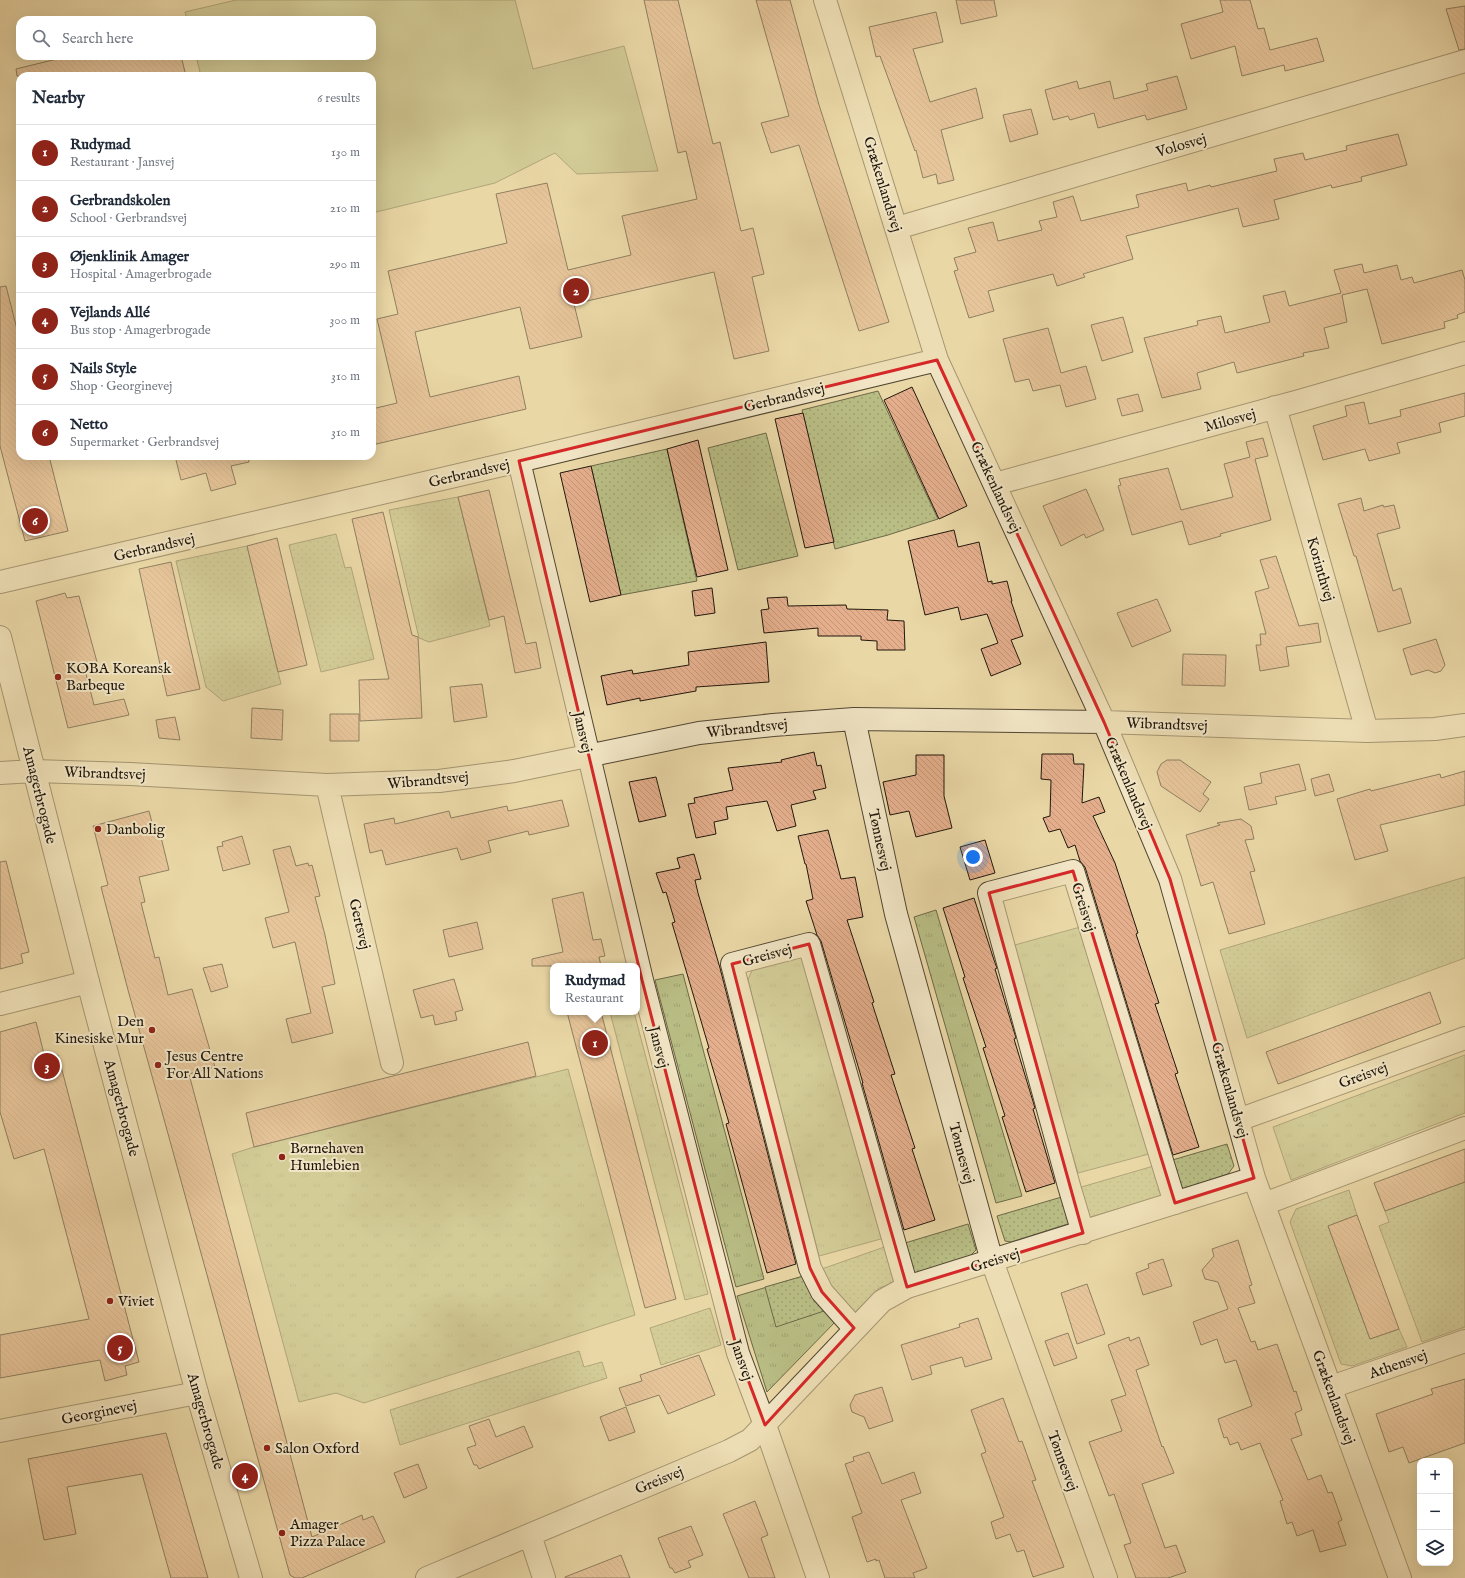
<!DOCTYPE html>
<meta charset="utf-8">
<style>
:root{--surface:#fff;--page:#f2f2f3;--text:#1f2937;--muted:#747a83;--line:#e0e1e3;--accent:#8f2418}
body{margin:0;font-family:"IM FELL English",serif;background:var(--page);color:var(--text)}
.controls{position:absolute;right:12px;bottom:12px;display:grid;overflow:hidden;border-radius:8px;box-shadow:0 4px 16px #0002}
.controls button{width:36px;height:36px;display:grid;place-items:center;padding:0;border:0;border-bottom:1px solid var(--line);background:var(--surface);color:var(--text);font:20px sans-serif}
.you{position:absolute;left:973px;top:857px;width:14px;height:14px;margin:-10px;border:3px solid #fff;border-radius:50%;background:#1a73e8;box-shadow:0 0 0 6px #1a73e833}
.badge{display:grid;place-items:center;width:26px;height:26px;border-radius:50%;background:var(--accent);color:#fff;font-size:13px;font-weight:700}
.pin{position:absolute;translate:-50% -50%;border:2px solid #fff;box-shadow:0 1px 4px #0006}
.popup{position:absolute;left:550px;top:963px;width:90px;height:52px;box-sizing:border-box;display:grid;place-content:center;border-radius:8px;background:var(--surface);filter:drop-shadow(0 1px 3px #0005);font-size:13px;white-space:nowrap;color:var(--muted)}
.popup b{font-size:15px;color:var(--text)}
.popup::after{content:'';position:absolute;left:50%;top:100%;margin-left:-8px;border:8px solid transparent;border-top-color:var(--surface)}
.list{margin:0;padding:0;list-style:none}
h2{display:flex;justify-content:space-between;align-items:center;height:52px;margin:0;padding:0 16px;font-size:17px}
h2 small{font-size:13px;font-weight:400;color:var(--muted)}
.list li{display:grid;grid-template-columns:26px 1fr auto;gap:12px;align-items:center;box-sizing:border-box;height:56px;padding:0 16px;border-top:1px solid var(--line)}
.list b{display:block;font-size:15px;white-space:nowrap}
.list p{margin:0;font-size:13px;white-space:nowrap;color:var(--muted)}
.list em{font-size:13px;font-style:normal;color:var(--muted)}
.icon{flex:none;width:22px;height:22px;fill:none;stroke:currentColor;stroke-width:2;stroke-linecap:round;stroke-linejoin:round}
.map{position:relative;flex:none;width:1465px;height:1578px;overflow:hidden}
.search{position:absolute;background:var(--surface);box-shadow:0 4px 16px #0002;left:16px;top:16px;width:360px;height:44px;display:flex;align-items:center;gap:10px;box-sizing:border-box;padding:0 14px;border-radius:12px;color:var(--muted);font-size:15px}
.panel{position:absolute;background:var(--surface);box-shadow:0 4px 16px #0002;left:16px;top:72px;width:360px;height:388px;border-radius:12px}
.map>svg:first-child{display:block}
</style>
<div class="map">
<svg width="1465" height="1578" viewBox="0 0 1465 1578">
<defs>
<pattern id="grass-tufts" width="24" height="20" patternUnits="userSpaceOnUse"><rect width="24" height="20" fill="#b9be85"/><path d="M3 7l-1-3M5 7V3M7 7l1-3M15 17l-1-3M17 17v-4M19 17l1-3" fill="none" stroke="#9fa372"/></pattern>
<pattern id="garden-dots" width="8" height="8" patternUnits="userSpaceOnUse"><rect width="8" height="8" fill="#b9be85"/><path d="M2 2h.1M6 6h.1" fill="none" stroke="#9fa372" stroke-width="1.8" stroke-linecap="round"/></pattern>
<pattern id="building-back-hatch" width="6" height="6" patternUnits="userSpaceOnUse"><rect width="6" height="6" fill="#e5af8d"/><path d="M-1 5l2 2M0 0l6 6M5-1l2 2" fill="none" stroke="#c49678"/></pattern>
</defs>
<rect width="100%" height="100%" fill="#ead7a6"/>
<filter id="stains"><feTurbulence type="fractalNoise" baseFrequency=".005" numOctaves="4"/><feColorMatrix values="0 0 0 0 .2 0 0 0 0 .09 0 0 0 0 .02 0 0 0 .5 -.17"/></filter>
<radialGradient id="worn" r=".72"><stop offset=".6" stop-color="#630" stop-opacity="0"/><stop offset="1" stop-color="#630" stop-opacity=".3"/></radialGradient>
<path fill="url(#grass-tufts)" stroke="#6c6a48" d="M936,910l86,286 -26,7 -82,-286z
M1084,926l65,228 -71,19 -67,-227z
M795,954l9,4 84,279 -69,19 -71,-276 4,-10z
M683,974l81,305 -28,8 -81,-307z
M610,1012h24l74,282 -23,6z
M1465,1055v58l-174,67 -18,-53z
M568,1069l67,246 -271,88 -28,-10 -37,9 -67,-248 22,-7z
M807,1275l31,44 -71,73 -30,-96z"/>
<path fill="url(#garden-dots)" stroke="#6c6a48" d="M878,391l60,128 -50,16 -53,14 -33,-139z
M766,433l32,123 -60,14 -30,-122z
M667,449l30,132 -76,14 -30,-129z
M458,497l32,129 -61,16 -10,-4 -30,-128z
M336,534l9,34 6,-1 23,92 -53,13 -32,-127z
M247,546l34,138 -58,17 -17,-14 -30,-126z
M1465,877v81l-218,80 -27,-88z
M1227,1144l7,22 -6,8 -49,16 -10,-29z
M1157,1165l9,30 -79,23 -9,-30z
M1465,1182v145l-43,15 -43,-116 10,-4 -4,-11z
M1349,1190l8,25 -29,11 42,113 29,-10 8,18 -55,19 -11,-2 -51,-142 6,-13z
M1065,1196l9,26 -63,20 -6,-1 -8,-25z
M968,1224l8,26 -6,6 -57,18 -8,-31z
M890,1245l6,37 -17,6 -26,26 -34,-44z
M807,1275l23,34 -54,18 -11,-40z
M710,1308l11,37 -60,20 -11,-37z
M579,1351l5,16 18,-5 5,16 -207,67 -10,-35z"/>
<path fill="#b9be85" stroke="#6c6a48" d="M236,0h279l18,69 91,-23 34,125 -81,3 -22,-21 -60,30 -123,30v-137h-171l-5,-20h176v-36h-185l-2,-8z"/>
<path fill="url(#building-back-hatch)" stroke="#20170b" d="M644,0h34l35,144 7,-2 21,89 12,-3 11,46 -12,3 17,74 -35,8 -20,-87 -140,32 8,33 -52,12 -10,-42 -105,25 15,65 89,-21 7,33 -154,36v-36l25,-6 -20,-84 21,-5 -10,-43 119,-28 -11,-49 51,-11 21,87 63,-15 -9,-39 75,-17 -11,-48 -8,2z
M756,0h34l29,105 70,217 -30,9 -60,-186 -28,8 -10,-30 28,-7z
M956,0h38l3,16 -36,8z
M1220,0h30l8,29 6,-1 6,22 47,-12 7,23 -39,10 -1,-6 -42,11 -7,-30 -44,13 -10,-35 42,-12z
M1465,6v43l-6,1 -13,-41z
M936,12l7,30 -30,7 17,53 46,-14 7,30 -42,12 13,50 -16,4 -2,-10 -13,4 -7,-28 -1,1 -35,-95 -4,1 -7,-30z
M69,56h112l5,20h-169l-1,-7z
M1177,76l10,33 -40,11 -2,-5 -47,13 -4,-15 -24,7 -2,-4 -15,4 -8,-30 32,-9 2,8 31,-8 4,18 34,-9 -2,-6z
M1031,109l7,25 -28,8 -7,-27z
M1398,134l9,31 -46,12 1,4 -30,7 -1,-3 -57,15 5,19 -36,8 -5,-19 -112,28 7,23 -50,15 2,3 -28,9 -4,-12 -65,17 6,20 -25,7 -15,-47 4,-1 -4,-12 22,-6 -8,-24 25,-6 5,19 44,-11 -3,-9 18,-4 -4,-15 20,-6 8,25 58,-14 -3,-12 50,-12 2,8 22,-6 1,2 66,-16 -3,-12 29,-6 2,7 42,-10 -1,-4z
M1362,264l2,9 33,-8 4,15 11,-3 2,6 48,-13 3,10v32l-8,3 1,3 -14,4 1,6 -63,16 -15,-55 -25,6 5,27 -23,6 5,20 -26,5 1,3 -67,17 -3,-11 -37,11 4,16 -39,9 -18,-60 54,-13 -1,-4 24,-5 4,17 45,-11 -7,-26 22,-5 4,15 52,-13 -7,-23z
M6,286l14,55v115h29l19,75 -43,10 -25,-95v-159z
M1123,317l10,35 -31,9 -11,-36z
M1048,328l13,45 25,-7 10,33 -30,8 -6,-22 -27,6 -4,-12 -14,3 -12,-43z
M912,387l55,119 -28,13 -55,-119z
M1465,393v23l-26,7 2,9 -44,11 3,10 -31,8 -4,-12 -42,11 -10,-34 34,-10 -2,-10 19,-4 5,22 32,-8 -1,-6z
M1138,394l5,17 -21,5 -5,-17z
M803,413l31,129 -29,6 -30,-129z
M1263,438l5,18 -13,3 16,61 -51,14 1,2 -32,9 -7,-24 -50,14 -14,-49 3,-1 -2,-6 49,-11 13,42 52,-13 -9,-33 26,-7 -4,-15z
M698,440l30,130 -31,7 -30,-128z
M175,456h73l1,6 -18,4 5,18 -25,7 -5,-18 -25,7z
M591,466l30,129 -31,7 -30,-129z
M1086,489l18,41 -18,8 -2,-4 -23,12 -18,-40z
M489,490l37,154 10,-2 5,26 -26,5 -11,-57 -15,4 -31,-123z
M1361,498l3,13 19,-6 1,2 10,-2 6,23 -23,6 16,57 8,-3 10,35 -33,9 -22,-76h-2l-16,-52z
M383,512l29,123 6,2 4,81 -62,3 -1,-41 30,-1 -37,-160z
M954,530l4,17 21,-5 9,40 4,-1v3l15,-3 5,20h-1l12,35 -12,4 10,24 -30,12 -10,-27 17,-6 -11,-29 -26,6 -3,-13 -33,8 -17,-74z
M277,538l30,127 -29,7 -31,-126z
M1276,556l23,70 19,-3 3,19 -35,5 3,19 -29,5 -4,-26h5l-1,-11h6l-11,-42 14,-4 -9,-28z
M171,562l29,127 -33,7 -28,-127z
M712,588l3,25 -20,3 -3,-25z
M65,593l2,5 12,-2 18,66 -13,4 10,39 30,-6 5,16 -61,13 -32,-127z
M787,597l1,9 58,-1 1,4 41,1 -1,10 17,1 1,29h-28v-9l-16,-1v-4h-43v-8l-54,5 -3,-23 8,-1 -2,-11z
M1157,599l14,32 -39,16 -15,-34z
M1436,639l9,26 -4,6 -6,2 -7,-3 -17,5 -8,-26z
M766,642l3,40 -73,5v4l-56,10v-3l-33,7 -6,-29 31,-6 1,4 56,-9 -1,-13z
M1183,654l43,1 -1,31 -43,-1z
M482,684l5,33 -33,5 -4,-35z
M252,708l31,2 -1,30 -31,-2z
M330,714h29v27h-29z
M175,717l5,23 -21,-2 -3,-18z
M814,752l3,14 4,-1 5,23 -13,3 3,8 -25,6 5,21 -19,5 -10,-30 -41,6 2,12 -14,3 2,12 -20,4 -8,-34 7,-1 -1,-5 39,-8 -5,-22 54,-6 -1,-2z
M1042,754h31l1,10h10l-2,39 17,-6 6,15 -12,4 22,47 23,70 -2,1 23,69 -4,1 23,69 -3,1 24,73 -26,8 -88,-288 -5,-6 -5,-16 -7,3 -8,-19 -11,3 -6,-14 7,-2 1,-36 -10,-1z
M916,755h28v41l8,32 -36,9 -7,-26 -19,4 -7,-33 33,-7z
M1167,760h13l31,22 -8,12 6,5 -9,13 -39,-26 -4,-14 4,-8z
M1299,764l7,26 -31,7 2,7 -28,6 -5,-23 18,-4 -2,-10z
M1465,771v34l-85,20 8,26 -33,9 -18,-61 33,-10 1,2 69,-17 1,4z
M1329,774l5,17 -19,5 -4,-17z
M656,777l10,39 -27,6 -10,-40z
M562,800l7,26 -40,9 -1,-4 -40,10 3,11 -30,8 -4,-12 -71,17 -4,-15 -12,3 -6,-29 30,-6 1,6 54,-13 2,7 56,-12 1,5z
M149,811l6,23 5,-1 9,37 -30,7 6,25 -4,1 14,55 4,-1 9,38 24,-6 23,78 -26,7 123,463 50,-22 1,5 10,-4 12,26 -83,36h-7l-5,-3 -133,-481 -29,-104 -27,-103 7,-2 -15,-59z
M1241,819l10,7 3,13 -9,1 10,31 -5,1 15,52 -36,10 -16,-52 -12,4 -15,-51 34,-10 -3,-2z
M828,830l13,49 14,-2 8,40 -16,3 27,82 -2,1 23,71 -4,1 24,73 -3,1 23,71 -31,10 -42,-147h1l-42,-142 -4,-6 -11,-34 7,-2 -7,-35h-1l-7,-28z
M242,836l8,28 -27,7 -6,-24 6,-1 -1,-4z
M985,840l10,33 -25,7 -10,-33z
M290,846l6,20 12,-3 1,3 3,-1 8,31 -5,1 10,38 10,49 -13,3 11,46 -41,10 -6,-24 25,-6 -16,-71 -22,6 -8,-30 24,-6 -16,-62z
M694,854l7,25 -6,1 3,13 22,75 76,296 -29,9 -41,-149 3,-1 -22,-74 2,-1 -37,-125 3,-1 -9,-30 -3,1 -7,-20 24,-5 -3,-10z
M6,861l23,91 -8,2 2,9 -23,6v-107z
M583,892l10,48 8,-1 4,17 -6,1 2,9h-69v-7l31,-7 -11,-53z
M974,898l20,62 3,8 -2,1 21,69 -2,1 21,69 -2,1 22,74 -29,9 -24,-75 3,-1 -22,-68 3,-1 -23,-69 2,-1 -22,-69z
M477,922l6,27 -34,8 -6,-27z
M222,964l6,23 -17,5 -8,-24z
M454,979l9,31 -8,2 2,8 -22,5 -2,-10 -12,3 -8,-28z
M1430,992l11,31 -163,61 -12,-32z
M567,1012h34l75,287 -31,9z
M36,1022l9,36 13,-3 81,307 -14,4 2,9 -22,6 -5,-21 -100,18v-43l89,-16 -45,-170 -30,10 -14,-47v-80z
M528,1042l8,34 -282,71 -8,-34z
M1465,1149v33l-80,29 -11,-28z
M1357,1215l42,114 -29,10 -42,-113z
M1238,1240l14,45 -3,1 6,17 -17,5 13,34 4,-1 3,9 19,-6 17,48 2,-1 6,19 -7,3 7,22 -11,4 17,41 13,-5 7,18 4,-1 10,28 -4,2 8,23 -26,7 -7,-22 -16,6 -5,-14 -5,2 -7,-23 3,-1 -23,-57 -19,7 -3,-8 -8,3 -3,-8 -3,1 -6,-19 34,-13 -16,-46 -11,3 -8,-24 -16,6 -8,-23 35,-13 -10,-27 -13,-3 -3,-9 12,-14 -2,-7z
M1163,1259l9,27 -29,9 -7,-22 13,-5 -1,-4z
M1087,1284l18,50 -28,10 -16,-51z
M978,1318l14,41 -27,8 -3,-10 -32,9 2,8 -20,6 -11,-35 59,-18 -1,-3z
M1068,1333l9,25 -23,8 -9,-25z
M1129,1337l1,4 9,-4 10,28 -13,5 26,77 1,-1 11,27 -32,11 23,64 11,-3 10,27 -18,6h-32l-12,-33 7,-2 -17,-49 -5,2 -20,-54 33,-11 -11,-31 15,-5 -18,-50z
M699,1355l16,40 -47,19 -9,-19 -33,11 -7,-18 23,-7 -2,-6z
M1465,1379v64l-56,20 -6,-16 -14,5 -13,-38 57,-20 -2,-5z
M882,1387l11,34 -24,8 -5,-12 -12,-5 -2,-7 5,-10z
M1003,1398l16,44 3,-1 14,39 -4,1 32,86 -31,10 -9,-27 -7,2 -7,-18 -14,5 -5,-17 13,-5 -23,-63 5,-2 -15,-42z
M626,1407l9,25 -26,9 -9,-24z
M489,1419l7,18 28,-11 9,21 -54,22 -2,-4h-3l-7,-17 9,-3 -7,-19z
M166,1433l42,145h-37l-29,-104 -75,13 9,47 -32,6 -16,-81z
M869,1452l13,32 32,-12 7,21 -20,7 26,68 -14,5 2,5h-30l-6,-18 -3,1v-2l-9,3 -15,-45 10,-4 -17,-49 9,-3 -1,-4z
M418,1464l9,24 -23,10 -10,-25z
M755,1501l13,34 -7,3 14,40h-26l-26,-64z
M691,1526l12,29 -15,6 3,6 -16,6 -3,-5h-2l-12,-30z
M621,1555l9,23h-65v-1z"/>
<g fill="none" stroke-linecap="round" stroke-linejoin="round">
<g stroke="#524732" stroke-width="24">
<path id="minor" d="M825,0l112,360 167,362 66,157 84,299 146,400
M897,228l568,-167
M1275,407l92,324
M519,461l123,519 96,373 27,72 53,153
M995,484l304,-83 166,-48
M0,582l519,-121 418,-101
M854,719l42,195 96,347 114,317
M34,771l96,3 197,11 112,-4 75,-10 185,-38 74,-8 81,-6 250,3 263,9 68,-2 30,-4
M327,785l65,278
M0,1004l88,-22
M1238,1120l227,-82
M1264,1204l201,-76
M1083,1233l-14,-47 -80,-293 84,-22 102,332
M854,1328l-32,-36 -12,-24 -78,-304 77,-20 98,343
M1331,1387l134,-46
M0,1431l197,-38
M530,1535l14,43
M427,1578l302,-127 21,-11 132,-139 25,-14 347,-109"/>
</g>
<g stroke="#524732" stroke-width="24">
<path id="tertiary" d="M0,637l88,345 109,411 54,185
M0,773l34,-2"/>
</g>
<use href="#minor" stroke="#f1e5c5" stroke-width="22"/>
<use href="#tertiary" stroke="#f1e5c5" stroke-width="22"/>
</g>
<path d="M0 0H1465V1578H0ZM937,360l167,362 66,157 84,299 -79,25 -102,-332 -84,22 94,340 -176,54 -98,-343 -77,20 78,304 12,24 32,36 -89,97 -27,-72 -96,-373 -123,-519z" fill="#ead7a6" fill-opacity=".55" fill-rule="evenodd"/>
<path fill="none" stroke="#d62828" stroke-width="3" stroke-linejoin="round" d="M937,360l167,362 66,157 84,299 -79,25 -102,-332 -84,22 94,340 -176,54 -98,-343 -77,20 78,304 12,24 32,36 -89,97 -27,-72 -96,-373 -123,-519z"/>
<g fill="#8f2418" stroke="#f1e5c5" stroke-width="1.5">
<circle cx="58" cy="677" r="4"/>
<circle cx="98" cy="829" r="4"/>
<circle cx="152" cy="1030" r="4"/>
<circle cx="158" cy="1065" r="4"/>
<circle cx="282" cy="1157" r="4"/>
<circle cx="110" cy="1301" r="4"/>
<circle cx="267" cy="1448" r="4"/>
<circle cx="282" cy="1533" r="4"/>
</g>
<g text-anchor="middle" stroke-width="4" stroke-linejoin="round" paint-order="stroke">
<g font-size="15" fill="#20170b" stroke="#f1e5c5">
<text transform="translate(1181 145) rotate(-16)" y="5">Volosvej</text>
<text transform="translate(883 184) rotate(73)" y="5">Grækenlandsvej</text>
<text transform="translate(784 397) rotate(-14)" y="5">Gerbrandsvej</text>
<text transform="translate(1230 420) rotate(-15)" y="5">Milosvej</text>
<text transform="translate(469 473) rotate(-13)" y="5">Gerbrandsvej</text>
<text transform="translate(996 487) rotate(65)" y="5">Grækenlandsvej</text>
<text transform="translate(154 547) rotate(-13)" y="5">Gerbrandsvej</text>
<text transform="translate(1321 569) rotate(74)" y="5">Korinthvej</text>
<text transform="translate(1167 724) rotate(2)" y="5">Wibrandtsvej</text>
<text transform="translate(747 728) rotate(-6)" y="5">Wibrandtsvej</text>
<text transform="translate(583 732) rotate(77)" y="5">Jansvej</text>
<text transform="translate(105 773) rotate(2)" y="5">Wibrandtsvej</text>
<text transform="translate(428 780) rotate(-5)" y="5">Wibrandtsvej</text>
<text transform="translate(1129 783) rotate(67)" y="5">Grækenlandsvej</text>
<text transform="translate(40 795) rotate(76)" y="5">Amagerbrogade</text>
<text transform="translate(880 840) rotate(78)" y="5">Tønnesvej</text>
<text transform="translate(1084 907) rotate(73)" y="5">Greisvej</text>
<text transform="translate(360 924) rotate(77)" y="5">Gertsvej</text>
<text transform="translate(767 955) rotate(-15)" y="5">Greisvej</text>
<text transform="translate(659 1047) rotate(76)" y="5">Jansvej</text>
<text transform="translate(1363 1075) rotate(-20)" y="5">Greisvej</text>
<text transform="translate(1230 1090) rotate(74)" y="5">Grækenlandsvej</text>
<text transform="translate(122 1108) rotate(75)" y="5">Amagerbrogade</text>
<text transform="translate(962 1153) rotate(75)" y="5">Tønnesvej</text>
<text transform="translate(995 1260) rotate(-17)" y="5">Greisvej</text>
<text transform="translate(742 1360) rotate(71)" y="5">Jansvej</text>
<text transform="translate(1398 1364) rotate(-19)" y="5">Athensvej</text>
<text transform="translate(1334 1397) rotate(70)" y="5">Grækenlandsvej</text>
<text transform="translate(99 1412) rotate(-11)" y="5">Georginevej</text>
<text transform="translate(206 1421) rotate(74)" y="5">Amagerbrogade</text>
<text transform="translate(1063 1461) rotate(70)" y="5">Tønnesvej</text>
<text transform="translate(659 1480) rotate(-22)" y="5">Greisvej</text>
</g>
<g font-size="15" fill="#20170b" stroke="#f1e5c5" text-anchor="start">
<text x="66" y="673">KOBA Koreansk<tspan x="66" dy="17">Barbeque</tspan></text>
<text x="106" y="834">Danbolig</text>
<text x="144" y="1026" text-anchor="end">Den<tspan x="144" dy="17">Kinesiske Mur</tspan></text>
<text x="166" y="1061">Jesus Centre<tspan x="166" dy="17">For All Nations</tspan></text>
<text x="290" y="1153">Børnehaven<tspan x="290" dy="17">Humlebien</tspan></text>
<text x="118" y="1306">Viviet</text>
<text x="275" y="1453">Salon Oxford</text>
<text x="290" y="1529">Amager<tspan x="290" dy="17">Pizza Palace</tspan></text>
</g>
</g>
<rect width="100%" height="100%" filter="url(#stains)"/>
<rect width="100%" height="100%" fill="url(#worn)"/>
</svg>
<div class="controls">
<button>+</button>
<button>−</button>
<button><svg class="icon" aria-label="layers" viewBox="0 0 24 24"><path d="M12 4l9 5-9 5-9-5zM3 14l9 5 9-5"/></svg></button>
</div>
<div class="you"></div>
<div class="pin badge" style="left:595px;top:1043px">1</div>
<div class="popup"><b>Rudymad</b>Restaurant</div>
<div class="pin badge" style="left:576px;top:291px">2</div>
<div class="pin badge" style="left:47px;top:1066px">3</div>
<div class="pin badge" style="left:245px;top:1476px">4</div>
<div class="pin badge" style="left:120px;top:1348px">5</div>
<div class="pin badge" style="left:35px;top:521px">6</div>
<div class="search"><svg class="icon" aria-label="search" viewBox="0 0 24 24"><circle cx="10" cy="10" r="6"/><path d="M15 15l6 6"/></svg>Search here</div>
<section class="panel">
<h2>Nearby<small>6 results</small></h2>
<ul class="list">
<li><span class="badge">1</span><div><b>Rudymad</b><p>Restaurant · Jansvej</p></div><em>130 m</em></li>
<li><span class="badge">2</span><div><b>Gerbrandskolen</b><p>School · Gerbrandsvej</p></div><em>210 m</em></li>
<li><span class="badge">3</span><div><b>Øjenklinik Amager</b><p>Hospital · Amagerbrogade</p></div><em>290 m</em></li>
<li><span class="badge">4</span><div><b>Vejlands Allé</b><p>Bus stop · Amagerbrogade</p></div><em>300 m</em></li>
<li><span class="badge">5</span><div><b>Nails Style</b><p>Shop · Georginevej</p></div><em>310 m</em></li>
<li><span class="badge">6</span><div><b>Netto</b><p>Supermarket · Gerbrandsvej</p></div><em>310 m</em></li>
</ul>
</section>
</div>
